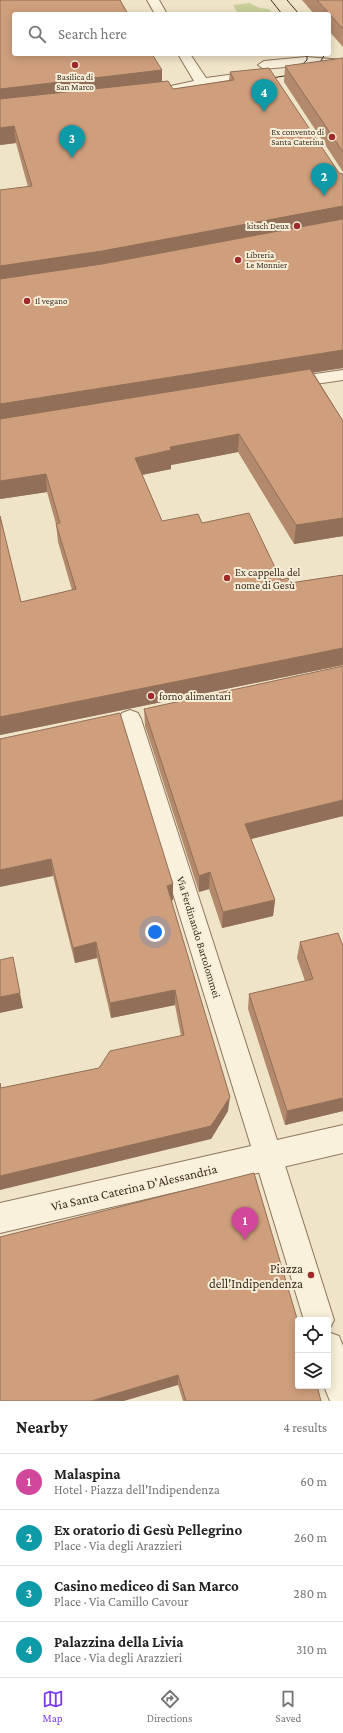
<!DOCTYPE html>
<meta charset="utf-8">
<style>
:root{--surface:#fff;--page:#f2f2f2;--text:#222;--muted:#767676;--line:#e0e0e0;--accent:#7c3aed}
body{margin:0;font-family:"Crimson Pro",serif;background:var(--page);color:var(--text)}
.controls{position:absolute;right:12px;bottom:12px;display:grid;overflow:hidden;border-radius:4px;box-shadow:0 2px 10px #0003}
.controls button{width:36px;height:36px;display:grid;place-items:center;padding:0;border:0;border-bottom:1px solid var(--line);background:var(--surface);color:var(--text);font:20px sans-serif}
.you{position:absolute;left:155px;top:932px;width:14px;height:14px;margin:-10px;border:3px solid #fff;border-radius:50%;background:#1a73e8;box-shadow:0 0 0 6px #1a73e833}
.badge{display:grid;place-items:center;width:26px;height:26px;border-radius:50%;background:var(--accent);color:#fff;font-size:13px;font-weight:700}
.pin{position:absolute;translate:-50% -33px;filter:drop-shadow(0 1px 2px #0008)}
.pin::after{content:'';position:absolute;top:21px;width:14px;height:12px;background:inherit;clip-path:polygon(0 0,100% 0,50% 100%)}
.list{margin:0;padding:0;list-style:none}
h2{display:flex;justify-content:space-between;align-items:center;height:52px;margin:0;padding:0 16px;font-size:17px}
h2 small{font-size:13px;font-weight:400;color:var(--muted)}
.list li{display:grid;grid-template-columns:26px 1fr auto;gap:12px;align-items:center;box-sizing:border-box;height:56px;padding:0 16px;border-top:1px solid var(--line)}
.list b{display:block;font-size:15px;white-space:nowrap}
.list p{margin:0;font-size:13px;white-space:nowrap;color:var(--muted)}
.list em{font-size:13px;font-style:normal;color:var(--muted)}
.icon{flex:none;width:22px;height:22px;fill:none;stroke:currentColor;stroke-width:2;stroke-linecap:round;stroke-linejoin:round}
.map{position:relative;flex:none;width:343px;height:1401px;overflow:hidden}
.search{position:absolute;background:var(--surface);box-shadow:0 2px 10px #0003;left:12px;right:12px;top:12px;height:44px;display:flex;align-items:center;gap:10px;box-sizing:border-box;padding:0 14px;border-radius:4px;color:var(--muted);font-size:15px}
.sheet{height:276px;background:var(--surface)}
nav{display:flex;justify-content:space-around;align-items:center;box-sizing:border-box;height:56px;border-top:1px solid var(--line);background:var(--surface);font-size:11px;color:var(--muted)}
nav a{display:grid;justify-items:center;gap:2px}
nav .on{color:var(--accent)}
.map>svg:first-child{display:block}
</style>
<div class="map">
<svg width="343" height="1401" viewBox="0 0 343 1401">
<rect width="100%" height="100%" fill="#f0e4c8"/>
<path fill="#c9cf9b" d="M249,3l11,5 9,1 4,5h-35l-5,-9z"/>
<g fill="none" stroke-linecap="round" stroke-linejoin="round">
<g stroke="#8d765c" stroke-width="2">
<path id="pedestrian" d="M306,57l37,3v8l-37,-3 -42,4 -6,-4 6,-4z
M268,1142l10,4 4,10 52,164 -6,12 11,4 4,10v55h-13l-6,-15h4v-66h-24l-50,-164 4,-10z"/>
</g>
<g stroke="#8d765c" stroke-width="2">
<path id="minor" d="M147,0h12l8,14h-12z
M178,54h12l16,24 52,-7 7,4 -7,4 -55,8 -41,9 -5,-1 -2,-3 2,-3 37,-8z
M343,370v10l-56,8 -6,-1 -3,-4 3,-4 6,-1z
M130,710l8,3 3,6 136,421 66,-15v28l-343,80v-30l251,-57 -132,-427 3,-6z"/>
</g>
<use href="#pedestrian" fill="#faf1dc" fill-rule="evenodd"/>
<use href="#minor" fill="#faf1dc" fill-rule="evenodd"/>
<path stroke="#3d2e20" stroke-width="1" d="M271,0l11,14
M287,0l12,14
M313,68l6,-4 6,-10
M295,71l12,-11v-6
M266,79l30,-5"/>
</g>
<path fill="#b2896c" d="M0,0l162,70v11l11,8 56,-9 1,-8 109,101 4,1v194l-30,4 30,49v115l-49,8 -56,-92 -67,13v4l-29,6 20,46 40,2 79,57 9,3 53,-8v90l-343,70v-219l21,86 51,-12 -14,-48 -2,-18 -9,-32 -47,7 28,-312 -12,-44 -16,2z
M302,0h41v47l-14,-16v-17h-15z
M343,58v114l-59,-90 1,-16z
M144,709l199,107 -92,23 24,61 -2,16 -51,12 -13,-39 -10,3 -54,-166z
M0,739l173,145v16l-2,1 57,210 -17,28 -210,-51 98,-20 82,-32 -6,-31 -64,13 -14,-60 -22,5 -22,-87z
M300,942l43,4v165l-58,14 -37,-116 1,-15 56,-13 -8,-23z
M0,1237l321,164h-138l-5,-16z"/>
<path fill="#916f58" d="M162,70v17l-162,18v-16z
M14,126l2,17 -16,2v-17z
M343,206v15l-343,63v-18z
M343,350v18l-343,54v-18z
M239,434l-1,18 -67,13v4l-35,7 -1,-18 35,-11z
M46,474l1,18 -47,7v-18z
M343,518v18l-49,8 2,-19z
M343,648v17l-343,70v-18z
M343,800v16l-100,25 2,-17z
M51,859l2,17 -53,11v-17z
M210,872l-1,17 -10,3v-16z
M173,884v16l-6,2v-16z
M275,900l-2,16 -51,12 1,-16z
M96,942l1,16 -22,5 -2,-15z
M175,990v15l-64,13 -1,-15z
M20,993l3,15 -23,5v-16z
M230,1097l-2,14 -17,28 -211,51v-14z
M343,1098v13l-58,14 2,-14z
M178,1375v10l-54,16h-33z"/>
<path fill="#cf9f7d" stroke="#916f58" d="M0,0h120l8,14h-114v40h138l10,16 -162,19z
M317,0h26v29z
M343,58v94l-58,-86z
M269,68l70,105 4,1v32l-241,45 -102,15v-76l32,-4 -18,-60 -14,2v-29l168,-18 5,8 61,-9 -4,-8z
M343,219v131l-343,54v-125l102,-15z
M310,369l33,52v97l-47,7 -57,-91 -69,13 1,3 -36,8 27,63 36,-7 4,9 47,-10 32,67 7,-2 2,5 53,-8v73l-343,69v-201l21,86 55,-13 -20,-65 4,-1 -14,-49 -46,7v-62z
M343,666v134l-98,24 30,76 -52,12 -13,-40 -11,4 -55,-167z
M120,713l53,171 -6,2 63,211 -19,29 -211,50v-93l1,5 98,-20 11,-17 74,-16 -9,-45 -65,13 -14,-61 -23,6 -22,-89 -51,11v-131z
M338,933l5,13v152l-56,13 -38,-117 64,-15 -13,-37z
M13,957l7,36 -20,4v-37z
M254,1173l44,149v64h19l4,15h-135l-8,-26 -87,26h-91v-164z"/>
<g fill="#9e2a2b" stroke="#f7eed8" stroke-width="1.5">
<circle cx="75" cy="65" r="4"/>
<circle cx="332" cy="137" r="4"/>
<circle cx="297" cy="226" r="4"/>
<circle cx="238" cy="260" r="4"/>
<circle cx="27" cy="301" r="4"/>
<circle cx="227" cy="578" r="4"/>
<circle cx="151" cy="696" r="4"/>
<circle cx="311" cy="1275" r="4"/>
</g>
<g text-anchor="middle" stroke-width="4" stroke-linejoin="round" paint-order="stroke">
<g font-size="9" fill="#3d2e20" stroke="#f7eed8" text-anchor="end">
<text x="75" y="80" text-anchor="middle">Basilica di<tspan x="75" dy="10">San Marco</tspan></text>
<text x="324" y="135">Ex convento di<tspan x="324" dy="10">Santa Caterina</tspan></text>
<text x="289" y="229">kitsch Deux</text>
<text x="246" y="258" text-anchor="start">Libreria<tspan x="246" dy="10">Le Monnier</tspan></text>
<text x="35" y="304" text-anchor="start">Il vegano</text>
</g>
<g font-size="11" fill="#3d2e20" stroke="#f7eed8" text-anchor="start">
<text x="235" y="576">Ex cappella del<tspan x="235" dy="13">nome di Gesù</tspan></text>
<text x="159" y="700">forno alimentari</text>
</g>
<g font-size="11" fill="#3d2e20" stroke="#f7eed8">
<text transform="translate(199 937) rotate(73)" y="4">Via Ferdinando Bartolommei</text>
</g>
<g font-size="13" fill="#3d2e20" stroke="#f7eed8">
<text transform="translate(134 1187) rotate(-13)" y="5">Via Santa Caterina D'Alessandria</text>
</g>
<g font-size="13" fill="#3d2e20" stroke="#f7eed8" text-anchor="end">
<text x="303" y="1273">Piazza<tspan x="303" dy="15">dell'Indipendenza</tspan></text>
</g>
</g>
</svg>
<div class="controls">
<button><svg class="icon" aria-label="locate" viewBox="0 0 24 24"><circle cx="12" cy="12" r="6"/><path d="M12 2v4M12 18v4M2 12h4M18 12h4"/></svg></button>
<button><svg class="icon" aria-label="layers" viewBox="0 0 24 24"><path d="M12 4l9 5-9 5-9-5zM3 14l9 5 9-5"/></svg></button>
</div>
<div class="you"></div>
<div class="pin badge" style="left:245px;top:1240px;background:#d1479c">1</div>
<div class="pin badge" style="left:324px;top:196px;background:#0f9aa8">2</div>
<div class="pin badge" style="left:72px;top:158px;background:#0f9aa8">3</div>
<div class="pin badge" style="left:264px;top:112px;background:#0f9aa8">4</div>
<div class="search"><svg class="icon" aria-label="search" viewBox="0 0 24 24"><circle cx="10" cy="10" r="6"/><path d="M15 15l6 6"/></svg>Search here</div>
</div>
<section class="sheet">
<h2>Nearby<small>4 results</small></h2>
<ul class="list">
<li><span class="badge" style="background:#d1479c">1</span><div><b>Malaspina</b><p>Hotel · Piazza dell'Indipendenza</p></div><em>60 m</em></li>
<li><span class="badge" style="background:#0f9aa8">2</span><div><b>Ex oratorio di Gesù Pellegrino</b><p>Place · Via degli Arazzieri</p></div><em>260 m</em></li>
<li><span class="badge" style="background:#0f9aa8">3</span><div><b>Casino mediceo di San Marco</b><p>Place · Via Camillo Cavour</p></div><em>280 m</em></li>
<li><span class="badge" style="background:#0f9aa8">4</span><div><b>Palazzina della Livia</b><p>Place · Via degli Arazzieri</p></div><em>310 m</em></li>
</ul>
</section>
<nav>
<a class="on"><svg class="icon" aria-label="map" viewBox="0 0 24 24"><path d="M3 6l6-2 6 2 6-2v14l-6 2-6-2-6 2zM9 4v14M15 6v14"/></svg>Map</a>
<a><svg class="icon" aria-label="directions" viewBox="0 0 24 24"><path d="M12 3l9 9-9 9-9-9zM9 14v-3h6M13 9l2 2-2 2"/></svg>Directions</a>
<a><svg class="icon" aria-label="saved" viewBox="0 0 24 24"><path d="M7 4h10v16l-5-4-5 4z"/></svg>Saved</a>
</nav>
